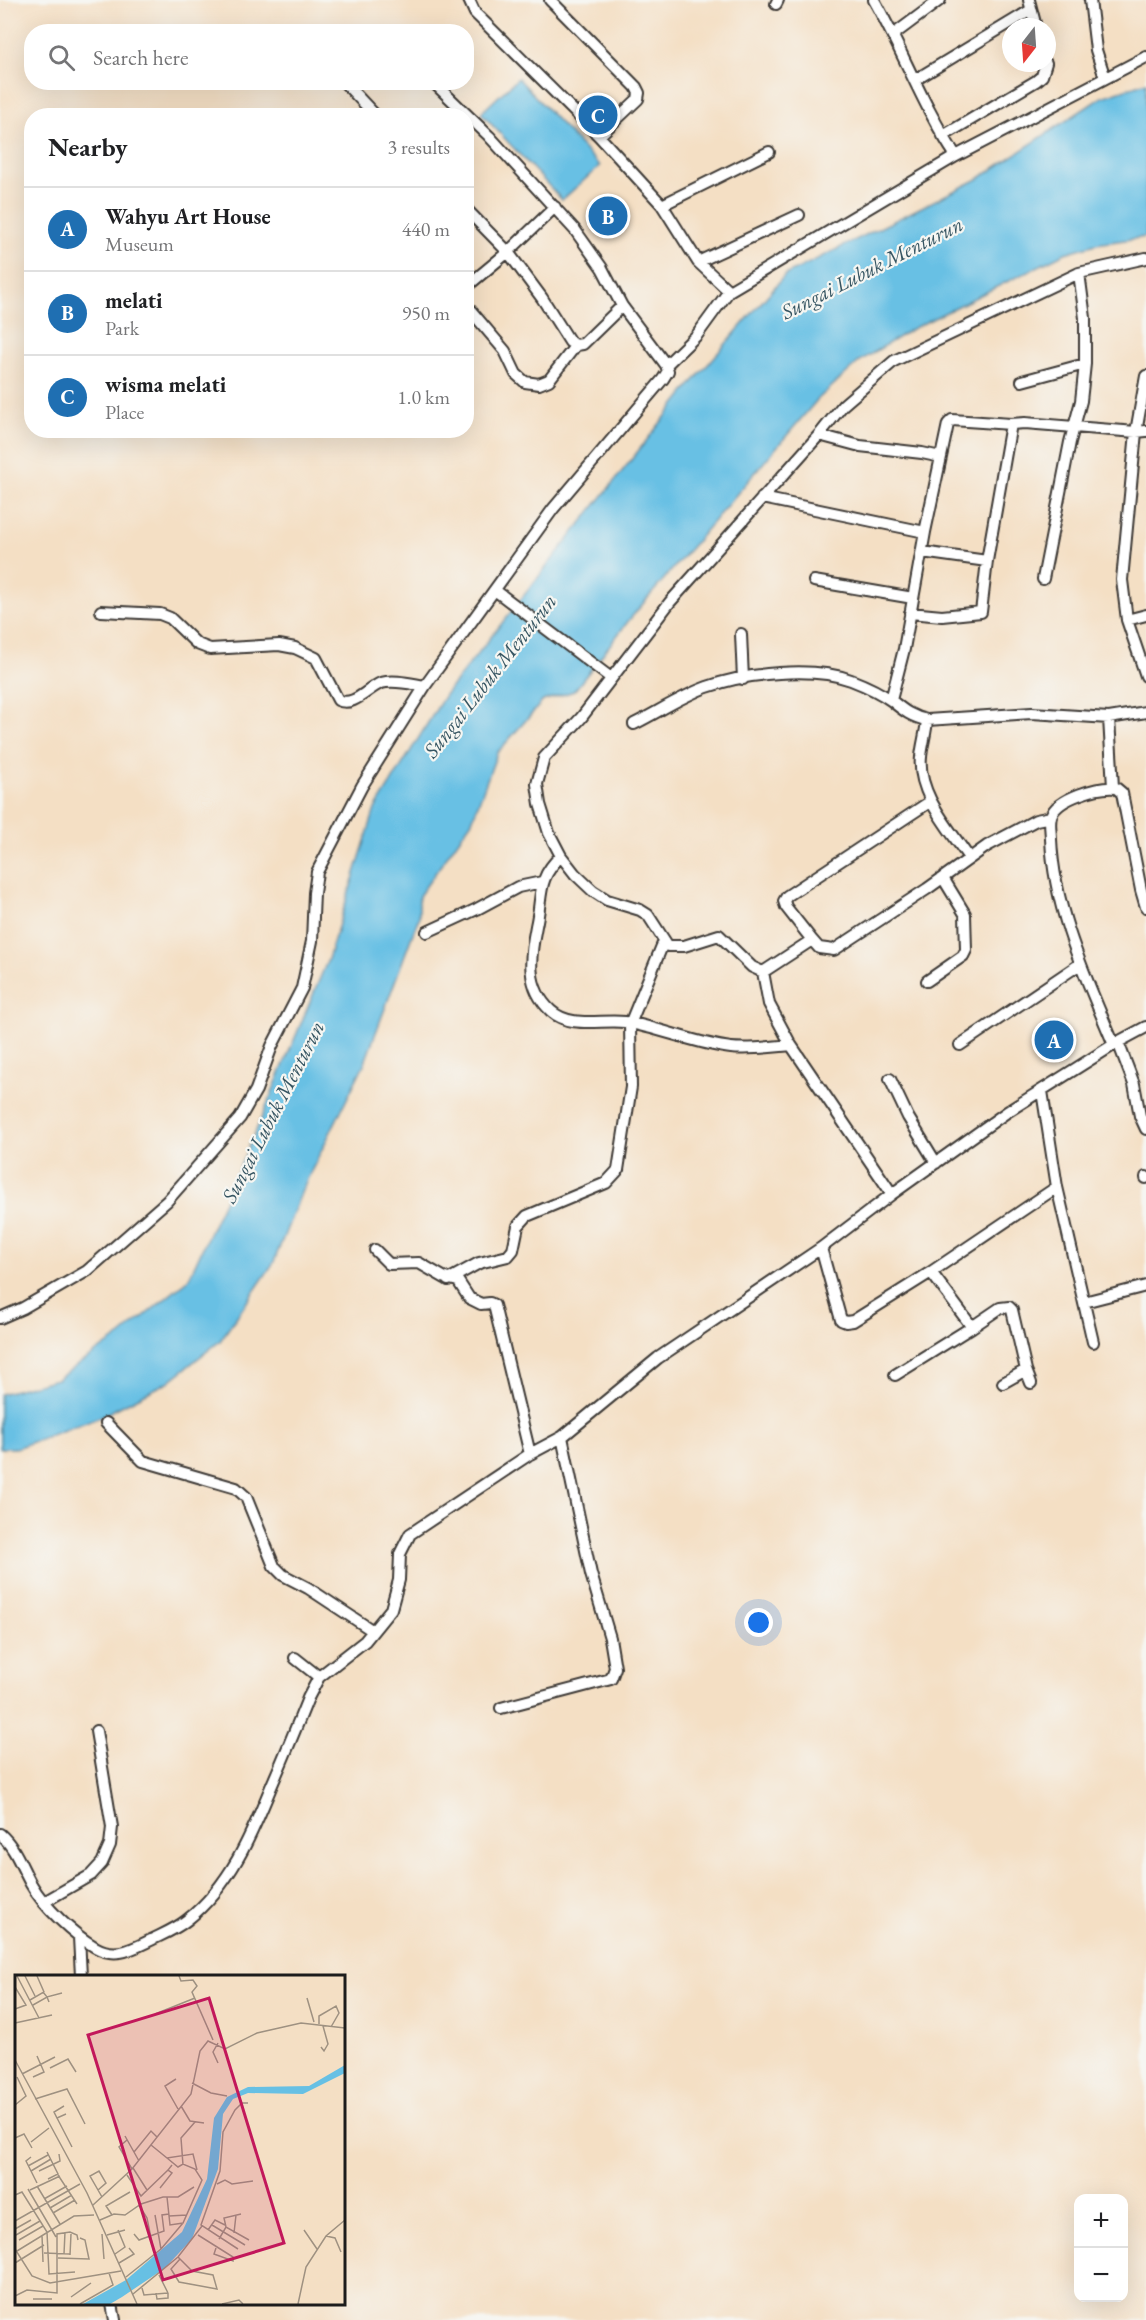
<!DOCTYPE html>
<meta charset="utf-8">
<style>
:root{--surface:#fff;--page:#f2f2f2;--text:#202124;--muted:#757577;--line:#e0e0e0;--accent:#1f6fb2}
body{margin:0;font-family:"EB Garamond",serif;background:var(--page);color:var(--text)}
.controls{position:absolute;right:18px;bottom:18px;display:grid;overflow:hidden;border-radius:12px;box-shadow:0 6px 24px #0002}
.controls button{width:54px;height:54px;display:grid;place-items:center;padding:0;border:0;border-bottom:2px solid var(--line);background:var(--surface);color:var(--text);font:30px sans-serif}
.compass{position:absolute;left:1002px;top:18px;width:54px;height:54px;border-radius:50%;background:var(--surface);box-shadow:0 6px 24px #0002;rotate:197deg}
.you{position:absolute;left:759px;top:1623px;width:21px;height:21px;margin:-15px;border:4px solid #fff;border-radius:50%;background:#1a73e8;box-shadow:0 0 0 9px #1a73e833}
.badge{display:grid;place-items:center;width:39px;height:39px;border-radius:50%;background:var(--accent);color:#fff;font-size:20px;font-weight:700}
.pin{position:absolute;translate:-50% -50%;border:3px solid #fff;box-shadow:0 2px 6px #0006}
.list{margin:0;padding:0;list-style:none}
h2{display:flex;justify-content:space-between;align-items:center;height:78px;margin:0;padding:0 24px;font-size:26px}
h2 small{font-size:20px;font-weight:400;color:var(--muted)}
.list li{display:grid;grid-template-columns:39px 1fr auto;gap:18px;align-items:center;box-sizing:border-box;height:84px;padding:0 24px;border-top:2px solid var(--line)}
.list b{display:block;font-size:22px;white-space:nowrap}
.list p{margin:0;font-size:20px;white-space:nowrap;color:var(--muted)}
.list em{font-size:20px;font-style:normal;color:var(--muted)}
.icon{flex:none;width:33px;height:33px;fill:none;stroke:currentColor;stroke-width:2;stroke-linecap:round;stroke-linejoin:round}
.map{position:relative;flex:none;width:1146px;height:2320px;overflow:hidden}
.search{position:absolute;background:var(--surface);box-shadow:0 6px 24px #0002;left:24px;top:24px;width:450px;height:66px;display:flex;align-items:center;gap:15px;box-sizing:border-box;padding:0 21px;border-radius:24px;color:var(--muted);font-size:22px}
.panel{position:absolute;background:var(--surface);box-shadow:0 6px 24px #0002;left:24px;top:108px;width:450px;height:330px;border-radius:24px}
.map>svg:first-child{display:block}
</style>
<div class="map">
<svg width="1146" height="2320" viewBox="0 0 1146 2320">
<rect width="100%" height="100%" fill="#f6f6f2"/>
<filter id="ink" filterUnits="userSpaceOnUse"><feTurbulence type="fractalNoise" baseFrequency=".0167" numOctaves="2"/><feDisplacementMap in="SourceGraphic" scale="12" xChannelSelector="R" yChannelSelector="G"/><feConvolveMatrix kernelMatrix="1 2 1 2 8 2 1 2 1" color-interpolation-filters="sRGB"/></filter>
<filter id="wash" filterUnits="userSpaceOnUse"><feTurbulence type="fractalNoise" baseFrequency=".008" numOctaves="4" result="noise"/><feDisplacementMap in="SourceGraphic" scale="24" xChannelSelector="R" yChannelSelector="G"/><feGaussianBlur stdDeviation="1.35" result="paint"/><feColorMatrix in="noise" values="0 0 0 0 0 0 0 0 0 0 0 0 0 0 0 0 0 1.4 0 .05"/><feComposite in="paint" operator="in"/></filter>
<g filter="url(#wash)">
<rect width="100%" height="100%" fill="#f4dfc4"/>
<path fill="#67c0e4" stroke="#426e80" stroke-width="1.5" d="M518,78l82,88 -38,34 -81,-87z
M1146,82v155l-50,7 -31,9 -155,77 -50,31 -42,38 -188,220 -56,72 -31,10 -46,52 -25,68 -53,75v21l-54,145 -62,126 -30,76 -53,77 -52,41 -66,34 -86,32h-16v-54l57,-15 64,-44 67,-55 67,-147 73,-174 47,-150 70,-114 247,-312 93,-108 193,-96 124,-82z"/>
</g>
<g filter="url(#ink)">
<g fill="none" stroke-linecap="round" stroke-linejoin="round">
<g stroke="#3c3935" stroke-width="14">
<path id="street" d="M469,0l6,13 124,123 63,69 36,57 31,29
M550,0l86,87 3,6 -1,6 -39,37
M874,0c29,51 49,107 82,156
M1029,0l7,27
M1090,0l6,50 9,28
M776,4l2,-4
M893,35l47,-35
M915,80l116,-70
M344,82l32,34
M943,136l93,-55 6,-5 4,-13
M662,205l107,-53
M466,209l42,43 34,46 28,44 6,3
M698,262l101,-47
M466,287l42,-35 47,-45
M466,305l39,46 11,23 9,8 14,2 10,-4 27,-35 7,-1 39,-38
M666,365l31,-30 32,-44 227,-135 190,-99
M1146,376l-10,56 -14,148 5,40 19,56
M1022,381l63,-17
M819,435l24,-30 51,-44 185,-88
M941,457l7,-33 4,-4 59,4
M762,498l163,34
M922,552l65,9 24,-137 14,-1 111,9 10,-1
M1043,579l27,-137 11,-41 4,-37v-46l-6,-45 67,-15
M814,581l99,17
M496,591l115,87
M101,611l59,3 10,4 27,26 13,5 69,-4 16,3 21,10 22,42c15,8 30,-12 43,-17 13,-4 31,1 44,3
M910,613l32,3 39,-4 6,-51
M1127,620l19,-5
M741,634l2,45
M891,700l13,-51 21,-117 16,-75 -19,-4 -62,-7 -41,-11 -149,167 -89,116 -37,40 -7,26 3,20 9,29 12,23 14,18 18,17 14,9 33,10 8,5 20,31h16l35,-11 33,32 11,5 49,-32 -26,-33 -2,-6 3,-5 144,-95
M1109,718l4,69
M927,720c-1,13 -5,25 -6,37 -4,37 29,72 48,101
M634,724c24,-12 48,-28 73,-37 39,-14 106,-21 144,-7 13,5 30,13 41,21 12,10 20,16 35,19l105,-7 77,5 37,-6
M561,856c-25,23 -18,40 -25,70 -6,30 -11,61 15,85 20,18 50,8 74,11 36,6 71,22 106,26 20,2 40,-1 60,-3l101,149
M427,932l50,-23 41,-22 24,-5
M812,940l7,8 15,2 93,-61 60,-43 49,-26 15,-3
M763,972l6,32 22,41
M927,981l36,-25 3,-6 -1,-36 -22,-36
M1118,1042l16,42 6,32 6,13
M960,1045l120,-81
M1114,1045c-27,-65 -60,-134 -63,-206 0,-7 -2,-16 0,-23 6,-18 48,-30 65,-28l6,5 19,97 5,17
M890,1079l18,38 28,46
M1042,1091l15,96 36,155
M1146,1177v1
M821,1248l20,72 5,2 7,-1 78,-49 126,-85
M375,1250l14,14 30,-1 26,15 13,3 11,17 12,6 9,-1 4,2 36,149
M448,1280l31,-17 29,-7 5,-6 5,-24 9,-10 79,-33 12,-13 13,-83 -1,-63 34,-83
M1084,1302l62,-16
M0,1318l23,-10 64,-37 80,-70 73,-83 16,-28 16,-44 30,-58 10,-47 2,-48 3,-21 45,-86 63,-100 128,-177 110,-130 5,-8 -2,-6 -44,-59 -20,-38 -27,-38 -86,-94 -56,-54
M972,1327l28,-19 9,-1 3,3 14,60 5,13
M895,1375l77,-48 -41,-55
M1003,1383l23,-13
M106,1423l37,38 93,27 10,9 28,69 9,9 25,13 65,43
M295,1658l24,19
M501,1708l110,-29 4,-11 -5,-30 -19,-64 -29,-137
M0,1834c15,13 21,32 31,50 13,23 42,50 64,63 21,12 37,2 56,-7 12,-6 25,-11 36,-20 43,-34 64,-84 84,-133 13,-30 25,-59 37,-89l11,-21 46,-36 26,-32 8,-29 1,-26 10,-20 120,-80 32,-17 96,-79 163,-110 71,-54 115,-82 111,-70 28,-15
M44,1902l47,-27 11,-12 8,-18 2,-18 -16,-96
M79,1937l2,39
M112,2304l3,16"/>
</g>
<use href="#street" stroke="#fff" stroke-width="10"/>
</g>
</g>
<g text-anchor="middle" stroke-width="4.5" stroke-linejoin="round" paint-order="stroke">
<g font-size="21" font-style="italic" fill="#365562" stroke="#f6f6f2">
<text transform="translate(872 268) rotate(-27)" y="7">Sungai Lubuk Menturun</text>
<text transform="translate(490 676) rotate(-52)" y="7">Sungai Lubuk Menturun</text>
<text transform="translate(273 1112) rotate(-63)" y="7">Sungai Lubuk Menturun</text>
</g>
</g>
<g transform="translate(15 1975)">
<rect width="330" height="330" fill="#f4dfc4"/>
<path d="M330,90v8l-42,21 -55,-1 -15,6 -10,15 -5,55 -26,70 -27,29 -43,29 -12,7h-27l43,-24 56,-48 25,-53 7,-61 13,-21 21,-10 61,-1z" fill="#67c0e4"/>
<path fill="none" stroke="#9e9181" stroke-width="1.5" d="M2,1l22,42M10,1l10,20M164,1l2,5 12,-1 4,6 -5,6 21,48M0,12l11,18 -11,4M28,17l4,5 15,-4M292,23l7,24M15,25l14,-8 -7,-16M18,30l14,-8 2,5M140,39l40,-16M0,48l37,-8M304,49v-8l17,-10 3,7 -8,14M203,68l-5,9 5,11M306,72l3,4 4,-7 -5,-18M0,85l72,133 50,111M35,93l18,-9 8,13M7,99l33,-17M18,102l11,-5 -7,-16M161,104l-11,7 13,23M177,108l19,10 16,3M20,124l32,-10 18,35M0,130l11,-9 -9,-19M49,131l-10,6 3,6 9,-4M166,131l9,15 14,2M42,143l15,29M110,161l14,25M0,163l9,-4 8,14M112,165l-8,7 13,22M16,167l18,-14M136,170l16,13 26,-4 4,16M32,177l11,22 -10,5M119,177l17,-21 6,6M16,182l-5,4 11,22M152,183l11,9 5,-3 12,5 7,11 -19,43 -13,2 -3,-28M168,190l-2,-27 14,-16M13,191l20,-11M118,193l14,22M16,196l20,-12M24,196l21,-10 -1,-7M43,200l19,29M112,200l14,21 27,-26M202,209l8,-4 7,4 21,-3M22,211l23,38M145,213l12,-15 -4,-3 4,-5M13,214l28,48M15,215l30,-14M83,215l8,-7 -7,-12 -9,5 12,21M0,220l7,-3 25,40 2,42 26,-2M29,224l23,-13M78,230l39,-36 59,-75 9,-43 8,-10 17,8 32,-16 44,-10 44,5M124,230l8,13 7,35M35,233l22,-13M38,238l22,-13M97,240l-6,-9 24,-14M154,241l18,-1M85,245l14,-6 11,1 16,-11 22,-7h15l16,-10M0,246l65,-37M197,250l33,20M211,252l-2,-9 17,-4M0,254l16,-9M193,255l7,-10 10,5M289,255l13,19M219,258l2,-18M87,259l2,25M119,259l5,6 25,-9 -2,-16 7,-1M1,260l24,-14M27,260l1,27M92,260l18,-5M183,260l35,22v4l-19,-7 2,-6M311,261l9,2 6,14M204,264l7,-12 23,13M4,265l24,-14M0,274l17,27 18,7 71,-12M146,274l22,-26M223,274l-37,-24 19,-54 3,-39 12,-22 7,-7h6M2,276l57,-35 20,-1M29,278l26,1M49,279l1,-22M100,279l10,-7 -7,-17M55,280l1,-21M163,282l14,14 21,4 4,14 -38,-7 -8,-13 9,-10M43,283l31,1 -4,-19 -5,-2M0,288l29,-18M104,288l15,-9 -5,-6M144,300l9,18M111,302l35,-28 -6,-34M127,313l2,7 24,-2M141,318l1,6 11,-1v-5M118,319l45,-37 24,-31M0,321l12,-6 30,3v-59l13,-2 7,3 1,5M56,322l20,-14M18,324h19M65,329l33,-19 -4,-12M207,329l17,-4 4,4M283,329l8,-37 20,-31 19,-16"/>
<path fill="#c2185b" fill-opacity="0.15" stroke="#c2185b" stroke-width="3" d="M194,23l75,245 -121,37 -75,-245z"/>
<rect width="330" height="330" fill="none" stroke="#1c1c1c" stroke-width="3"/>
</g>
</svg>
<div class="controls">
<button>+</button>
<button>−</button>
</div>
<svg class="compass" viewBox="-18 -18 36 36"><path d="M0-13l5 13h-10z" fill="#e53935"/><path d="M0 13l5-13h-10z" fill="#757577"/></svg>
<div class="you"></div>
<div class="pin badge" style="left:1054px;top:1040px">A</div>
<div class="pin badge" style="left:608px;top:216px">B</div>
<div class="pin badge" style="left:598px;top:115px">C</div>
<div class="search"><svg class="icon" aria-label="search" viewBox="0 0 24 24"><circle cx="10" cy="10" r="6"/><path d="M15 15l6 6"/></svg>Search here</div>
<section class="panel">
<h2>Nearby<small>3 results</small></h2>
<ul class="list">
<li><span class="badge">A</span><div><b>Wahyu Art House</b><p>Museum</p></div><em>440 m</em></li>
<li><span class="badge">B</span><div><b>melati</b><p>Park</p></div><em>950 m</em></li>
<li><span class="badge">C</span><div><b>wisma melati</b><p>Place</p></div><em>1.0 km</em></li>
</ul>
</section>
</div>
